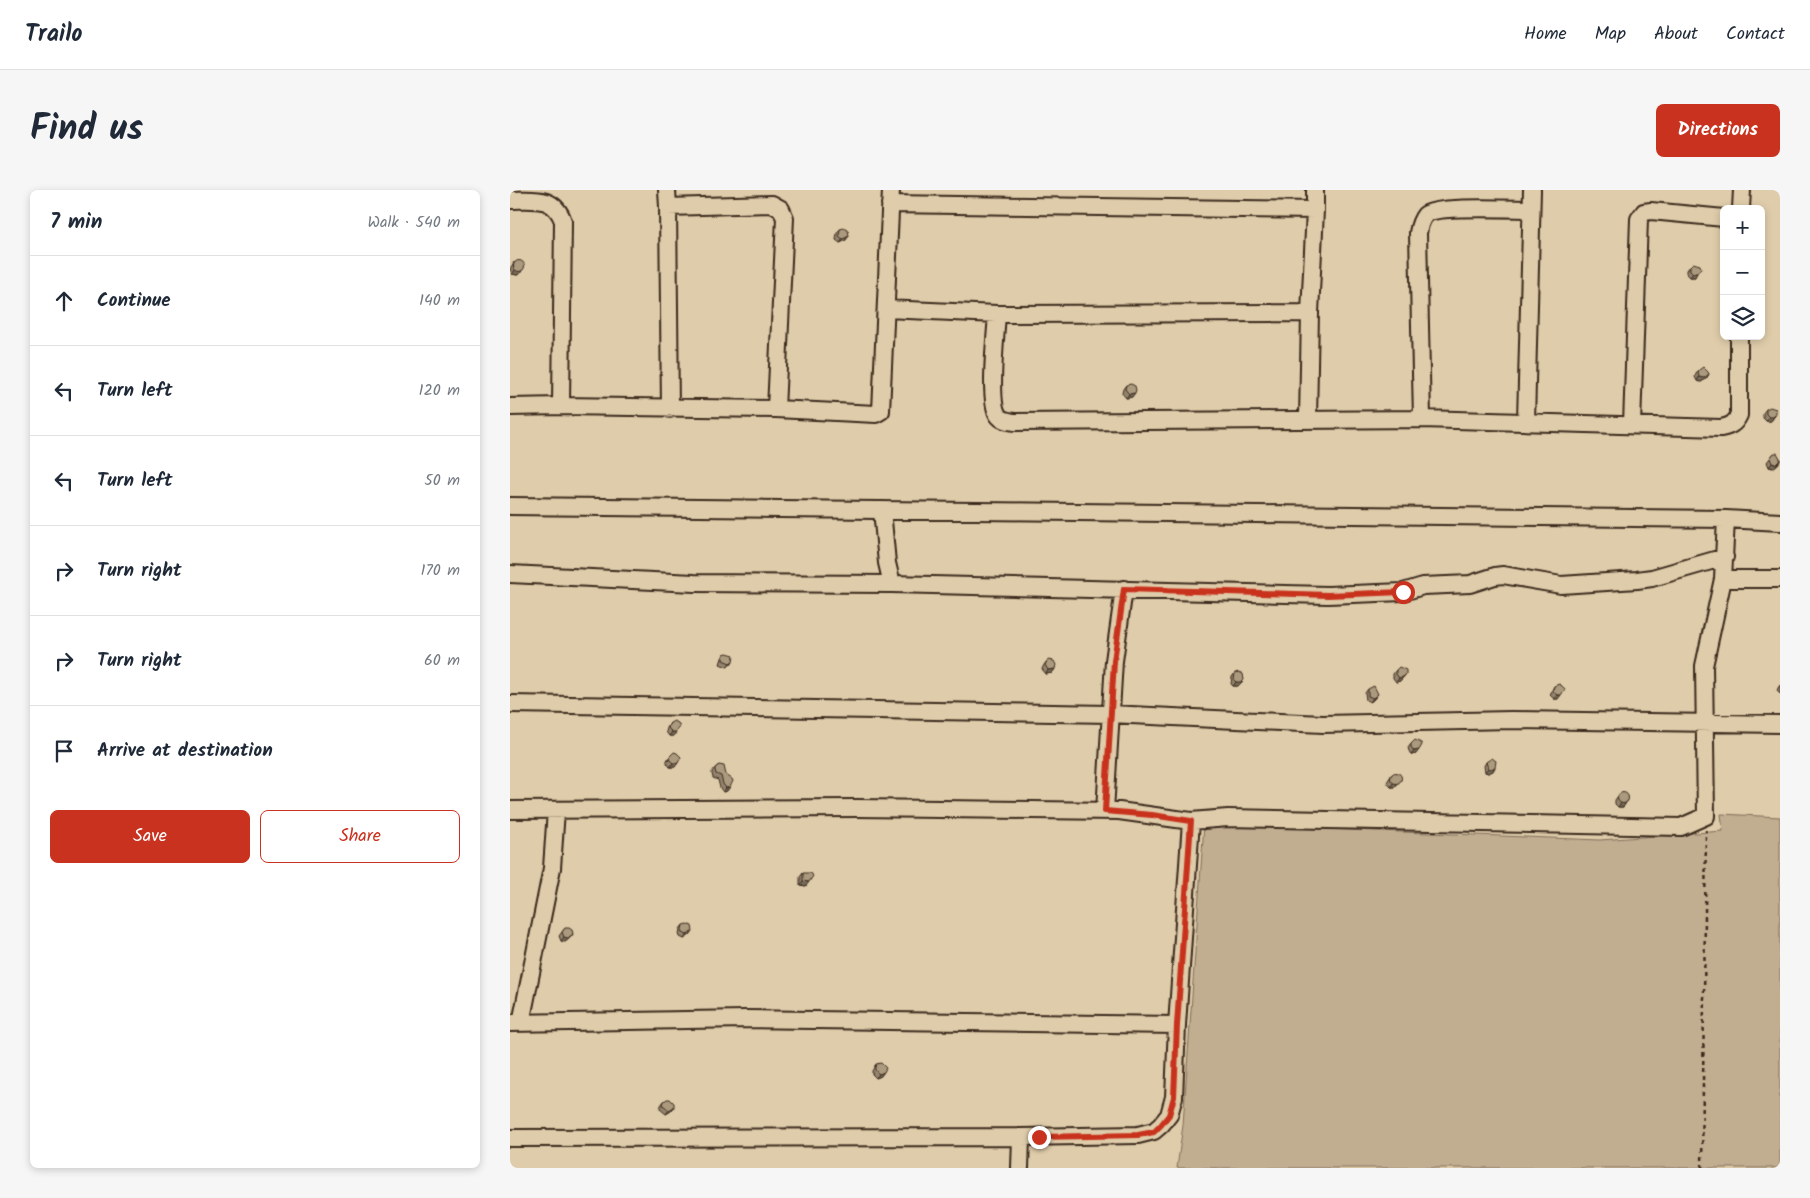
<!DOCTYPE html>
<meta charset="utf-8">
<style>
:root{--surface:#fff;--page:#f6f6f7;--text:#1f2937;--muted:#747a83;--line:#e0e1e3;--accent:#c8321e}
body{margin:0;font-family:Kalam,sans-serif;background:var(--page);color:var(--text)}
.controls{position:absolute;right:15px;top:15px;display:grid;overflow:hidden;border-radius:8px;box-shadow:0 2px 8px #0003}
.controls button{width:45px;height:45px;display:grid;place-items:center;padding:0;border:0;border-bottom:1px solid var(--line);background:var(--surface);color:var(--text);font:25px sans-serif}
.stop{position:absolute;width:15px;height:15px;margin:-11px;border:4px solid #c8321e;border-radius:50%;background:#fff}
.stop.end{background:#c8321e;border-color:#fff;box-shadow:0 1px 5px #0008}
.list{margin:0;padding:0;list-style:none}
h2{display:flex;justify-content:space-between;align-items:center;height:65px;margin:0;padding:0 20px;font-size:21px}
h2 small{font-size:16px;font-weight:400;color:var(--muted)}
.list li{display:grid;grid-template-columns:32px 1fr auto;gap:15px;align-items:center;box-sizing:border-box;height:90px;padding:0 20px;border-top:1px solid var(--line)}
.list b{display:block;font-size:19px;white-space:nowrap}
.list em{font-size:16px;font-style:normal;color:var(--muted)}
.actions{display:flex;gap:10px;padding:15px 20px}
.actions a{flex:1;padding:11px 0;border:1px solid var(--accent);border-radius:8px;text-align:center;font-size:18px;color:var(--accent)}
.actions .main{background:var(--accent);color:#fff}
.icon{flex:none;width:28px;height:28px;fill:none;stroke:currentColor;stroke-width:2;stroke-linecap:round;stroke-linejoin:round}
.map{position:relative;flex:none;width:1270px;height:978px;overflow:hidden;border-radius:8px}
header{display:flex;align-items:center;gap:30px;box-sizing:border-box;height:70px;padding:0 25px;background:var(--surface);border-bottom:1px solid var(--line)}
header strong{font-size:24px}
nav{display:flex;gap:28px;margin-inline-start:auto;font-size:18px}
.intro{display:flex;align-items:center;justify-content:space-between;box-sizing:border-box;height:120px;padding:0 30px}
h1{margin:0;font-size:35px}
.button{padding:12px 22px;border-radius:8px;background:var(--accent);color:#fff;font-size:18px;font-weight:700}
main{display:flex;gap:30px;padding:0 30px}
aside{flex:1;background:var(--surface);border-radius:8px;box-shadow:0 2px 8px #0003}
.map>svg:first-child{display:block}
</style>
<header>
<strong>Trailo</strong>
<nav><a>Home</a><a>Map</a><a>About</a><a>Contact</a></nav>
</header>
<div class="intro"><h1>Find us</h1><a class="button">Directions</a></div>
<main>
<aside>
<h2>7 min<small>Walk · 540 m</small></h2>
<ul class="list">
<li><svg class="icon" aria-label="ahead" viewBox="0 0 24 24"><path d="M12 20V5M6 11l6-6 6 6"/></svg><div><b>Continue</b></div><em>140 m</em></li>
<li><svg class="icon" aria-label="left" viewBox="0 0 24 24"><path d="M17 20v-9H6M10 6l-5 5 5 5"/></svg><div><b>Turn left</b></div><em>120 m</em></li>
<li><svg class="icon" aria-label="left" viewBox="0 0 24 24"><path d="M17 20v-9H6M10 6l-5 5 5 5"/></svg><div><b>Turn left</b></div><em>50 m</em></li>
<li><svg class="icon" aria-label="right" viewBox="0 0 24 24"><path d="M7 20v-9h11M14 6l5 5-5 5"/></svg><div><b>Turn right</b></div><em>170 m</em></li>
<li><svg class="icon" aria-label="right" viewBox="0 0 24 24"><path d="M7 20v-9h11M14 6l5 5-5 5"/></svg><div><b>Turn right</b></div><em>60 m</em></li>
<li><svg class="icon" aria-label="arrive" viewBox="0 0 24 24"><path d="M6 21V4h12l-3 4 3 4H6"/></svg><div><b>Arrive at destination</b></div></li>
</ul>
<div class="actions"><a class="main">Save</a><a>Share</a></div>
</aside>
<div class="map">
<svg width="1270" height="978" viewBox="0 0 1270 978">
<rect width="100%" height="100%" fill="#dfccaa"/>
<filter id="ink" filterUnits="userSpaceOnUse"><feTurbulence type="fractalNoise" baseFrequency=".02" numOctaves="2"/><feDisplacementMap in="SourceGraphic" scale="10" xChannelSelector="R" yChannelSelector="G"/><feConvolveMatrix kernelMatrix="1 2 1 2 8 2 1 2 1" color-interpolation-filters="sRGB"/></filter>
<g filter="url(#ink)">
<path fill="#c1ae91" stroke="#7e6c58" d="M1211,624l59,3v351h-603l6,-43 21,-301 396,16 123,-9z"/>
<g fill="none" stroke-linecap="round" stroke-linejoin="round">
<g stroke="#3b2a1e" stroke-width="20">
<path id="minor" d="M157,0l1,17
M0,10c23,0 44,-5 53,21l-2,185
M380,14l425,6 -5,103 -2,107
M1231,19l1,-19
M805,20v-20
M376,119l111,5 313,-1
M487,124c-1,19 -9,87 1,101 4,6 11,6 17,7l407,-3 299,9c9,-2 14,-4 18,-13v-79
M0,217l51,-1 215,3 100,5 5,-3 10,-221
M160,219l-2,-202 104,-3 9,5 4,9 -9,191
M912,229l-4,-186c1,-6 3,-13 7,-18 10,-10 88,-6 106,-6
M1016,231l6,-231
M1122,235l7,-206 5,-7 7,-1 73,7
M0,316l1216,13 54,3
M372,320l5,53 5,21 436,11 75,-3 20,-6 47,-2 25,-8 8,-1 58,10 76,-5 15,-2 73,-21
M0,384l184,9 198,1
M1213,389h57
M0,514l600,10 213,10 188,-4 269,4
M0,620l347,-2 262,3 72,10
M595,621l9,-150 10,-72
M0,833l236,-4 431,6
M11,833l31,-155 4,-58
M0,948l511,-1
M510,978l1,-31 117,-2 16,-4 7,-6 8,-10 5,-18 3,-72 14,-204 37,-3 453,9 25,-11 -2,-150 19,-87 3,-60"/>
</g>
<path stroke="#3b2a1e" stroke-width="2.5" stroke-dasharray="4 4" stroke-linecap="butt" d="M1192,978l4,-338"/>
<use href="#minor" stroke="#dfccaa" stroke-width="16"/>
</g>
<path fill="#94846d" stroke="#3b2a1e" d="M330,39l6,11 -6,3 -4,-3 1,-7z
M4,72l6,12 -3,1 -5,-1 -2,-5z
M1180,76l5,11h-5l-3,-3v-4z
M1189,180l10,4 -3,5 -5,3 -4,-1 -2,-4 1,-3z
M616,195l6,12 -6,1 -4,-5 1,-4z
M1256,219l10,5 -5,7h-5l-3,-3v-5z
M1264,263l6,5v3l-2,3 -5,4 -4,-1 -2,-5z
M214,464l9,7 -3,4 -3,2 -7,-3 2,-6z
M537,471l8,8 -3,4 -6,1 -4,-5 2,-4z
M886,480l10,4 -6,7 -4,1 -3,-4v-4z
M725,483l9,7 -6,6h-5l-2,-2 1,-7z
M1270,495v9l-3,-3 1,-3z
M1044,496l4,13h-4l-4,-4 2,-5z
M858,499l10,5 -5,6 -3,2 -4,-2 -1,-7z
M160,533l4,13h-5l-3,-4 1,-4z
M901,554l5,10 -5,1 -2,-4 -1,-3z
M160,566l5,11h-5l-3,-4v-3z
M976,572l9,5 -2,4 -5,2 -3,-1 -1,-6z
M209,575l8,26 -4,1 -3,-4 -2,-8 -5,-2 -1,-4v-2l3,-4z
M882,584l9,5 -6,8h-4l-2,-2 -2,-3z
M1108,606l10,4 -5,7h-5l-3,-3v-4z
M293,683l3,13 -6,-1v-8z
M173,735l7,10 -6,4 -4,-2 -1,-3 1,-5z
M55,738l8,6 -3,4 -5,4 -4,-1 -2,-5z
M366,874l5,12 -5,2 -4,-4v-3z
M154,911l10,6 -3,4 -5,3 -6,-5 1,-4z"/>
<path fill="#786c59" stroke="#3b2a1e" d="M339,46l-3,4 -6,3 3,-4z
M13,79l-3,5 -3,1 -5,-1 3,-4z
M1183,83h4l-2,4h-5z
M1199,184l-3,5 -5,3 -4,-1 2,-4z
M625,203l-3,4 -6,1 3,-4z
M1266,224l-5,7h-5l3,-4z
M1270,270l-2,4 -5,4 -4,-1 3,-4z
M223,471l-3,4 -3,2 3,-4z
M545,479l-3,4 -6,1 2,-4z
M896,484l-6,7 -4,1 3,-4z
M734,490l-6,6h-5l3,-4z
M1047,505h4l-3,4h-4z
M866,506l-3,4 -3,2 3,-4z
M162,542h4l-2,4h-5z
M909,560l-3,4 -5,1 3,-4z
M163,573h5l-3,4h-5z
M985,577l-2,4 -5,2 -3,-1 3,-4z
M891,589l-6,8h-4l2,-4z
M220,597l-3,4 -4,1 3,-4z
M1118,610l-5,7h-5l3,-4z
M293,691l6,1 -3,4 -6,-1z
M183,741l-3,4 -6,4 3,-4z
M63,744l-3,4 -5,4 -4,-1 3,-4z
M374,882l-3,4 -5,2 3,-4z
M164,917l-3,4 -5,3 3,-4z"/>
<path fill="#ac9a7f" stroke="#3b2a1e" d="M334,38l4,2 1,6 -6,3 -4,-3 1,-7z
M3.5 76a5.5 5.5 0 1 1 11 0a5.5 5.5 0 1 1-11 0Z
M1183,73l7,2 1,3 -4,5h-4l-3,-3v-4z
M1193,177l5,5 1,2 -5,4 -5,-1 -1,-4 1,-3z
M621,194l4,2 1,4 -1,3 -6,1 -4,-5 1,-4z
M1260,217l6,2v5l-3,3h-4l-3,-3v-5z
M1264,263h3l3,5v2l-4,4 -4,-1 -2,-5z
M217,463l7,2 -1,6 -3,2 -7,-3 1,-6z
M539,470l5,1 2,4 -1,4 -7,1 -3,-5 2,-4z
M889,477l7,3v4l-3,3 -4,1 -3,-4v-4z
M729,482l4,2 1,6 -3,2h-5l-2,-2 1,-7z
M1049,494l3,2 3,3 -4,6h-4l-4,-4 1,-5z
M864,496l4,8 -5,4 -5,-2v-7z
M164,531l4,2 2,4 -4,5h-4l-4,-4 2,-5z
M905,550l6,3 1,2 -3,5 -5,1 -3,-4v-3z
M164,562l3,1 4,4 -3,6h-5l-4,-4 1,-3z
M982,568l4,3 -1,6 -4,2 -3,-1 -2,-6z
M209,575l5,1 2,9 6,4 1,2 -3,6 -4,1 -3,-4 -2,-8 -5,-2 -1,-4v-2z
M880.5 588a5.5 5.5 0 1 1 11 0a5.5 5.5 0 1 1-11 0Z
M1107.5 608a5.5 5.5 0 1 1 11 0a5.5 5.5 0 1 1-11 0Z
M293,683h8l2,3 -4,6 -6,-1z
M177,734l5,2 1,5 -6,4 -4,-2 -1,-3 1,-5z
M55,738h4l3,2 1,4 -5,4 -4,-1 -2,-5z
M371,873l5,5 -2,4 -5,2 -4,-4v-3l1,-3z
M157,909h3l4,4v4l-5,3 -6,-5 1,-4z"/>
</g>
<g fill="none" stroke-linecap="round" stroke-linejoin="round" filter="url(#ink)">
<path stroke="#c8321e" stroke-width="6" d="M529,947l99,-2 16,-3 7,-7 8,-10 5,-18 3,-72 14,-204 -39,-6 -47,-4 9,-150 10,-72 204,6 75,-3"/>
</g>
</svg>
<div class="controls">
<button>+</button>
<button>−</button>
<button><svg class="icon" aria-label="layers" viewBox="0 0 24 24"><path d="M12 4l9 5-9 5-9-5zM3 14l9 5 9-5"/></svg></button>
</div>
<div class="stop" style="left:893px;top:402px"></div>
<div class="stop end" style="left:529px;top:947px"></div>
</div>
</main>
